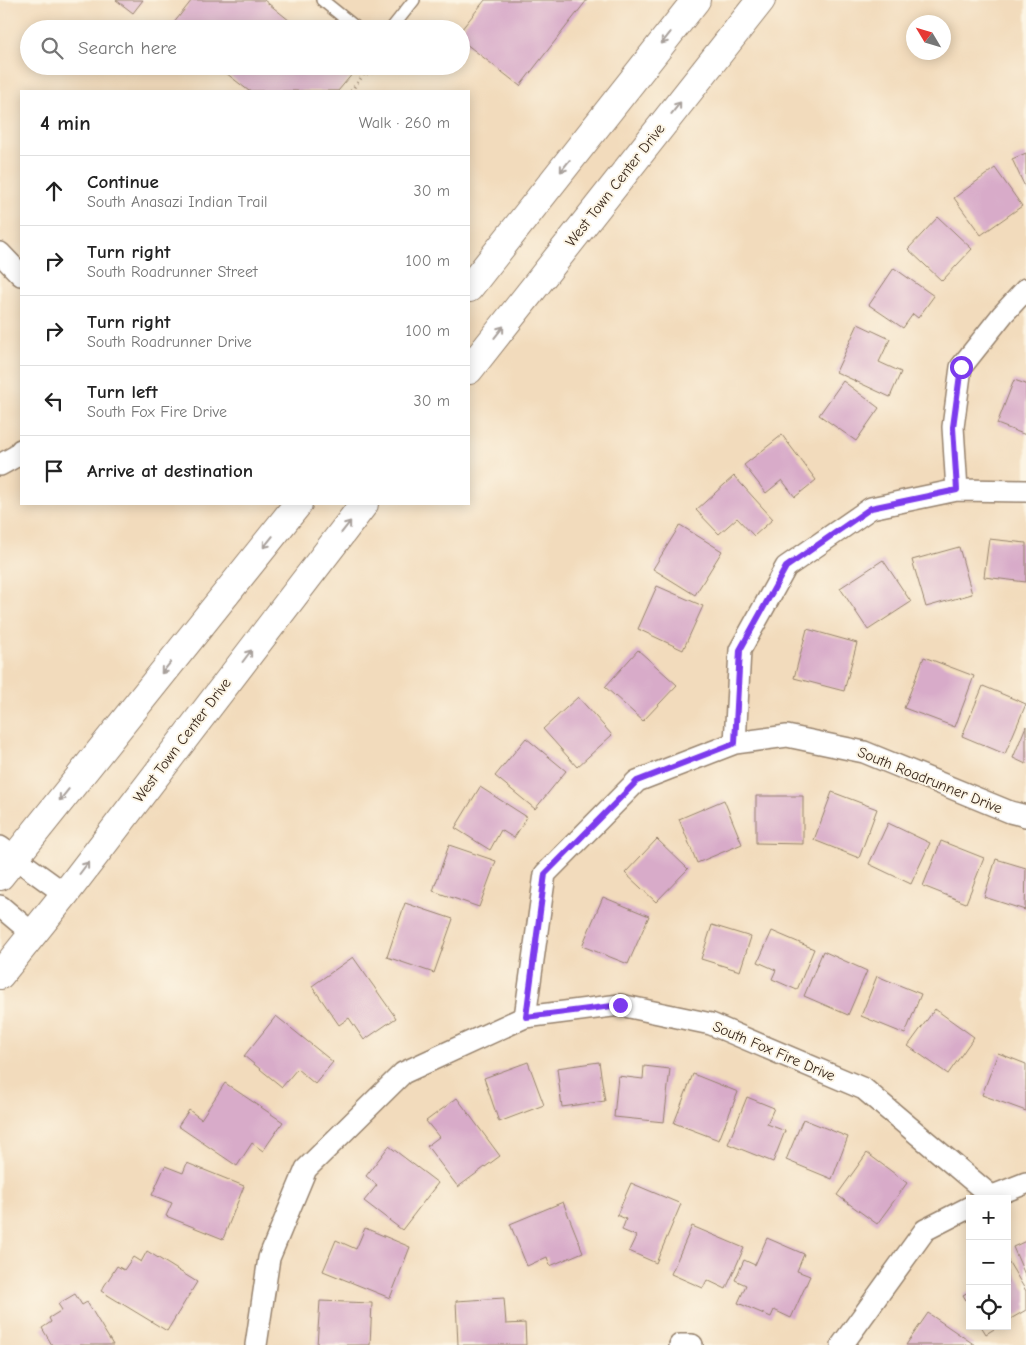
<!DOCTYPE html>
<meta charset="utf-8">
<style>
:root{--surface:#fff;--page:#f6f6f6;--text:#222;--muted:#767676;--line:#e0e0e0}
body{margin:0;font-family:"Comic Neue",sans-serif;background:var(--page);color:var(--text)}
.controls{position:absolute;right:15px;bottom:15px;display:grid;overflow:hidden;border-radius:0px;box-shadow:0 2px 12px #0003}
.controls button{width:45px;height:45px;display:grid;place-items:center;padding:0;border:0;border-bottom:1px solid var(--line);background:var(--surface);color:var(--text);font:25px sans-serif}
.compass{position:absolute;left:906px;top:15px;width:45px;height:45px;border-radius:50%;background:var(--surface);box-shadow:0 2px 12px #0003;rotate:308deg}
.stop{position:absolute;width:15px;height:15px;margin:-11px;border:4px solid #7c3aed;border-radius:50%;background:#fff}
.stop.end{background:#7c3aed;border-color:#fff;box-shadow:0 1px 5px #0008}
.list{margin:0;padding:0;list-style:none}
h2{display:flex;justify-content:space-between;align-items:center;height:65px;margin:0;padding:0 20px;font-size:21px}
h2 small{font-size:16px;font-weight:400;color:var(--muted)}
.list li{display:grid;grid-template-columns:32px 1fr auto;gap:15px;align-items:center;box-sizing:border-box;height:70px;padding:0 20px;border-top:1px solid var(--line)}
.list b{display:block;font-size:19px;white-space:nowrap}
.list p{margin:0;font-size:16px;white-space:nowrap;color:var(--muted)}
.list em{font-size:16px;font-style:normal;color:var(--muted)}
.icon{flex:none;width:28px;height:28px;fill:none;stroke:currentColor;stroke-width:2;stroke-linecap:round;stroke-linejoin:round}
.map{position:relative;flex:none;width:1026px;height:1345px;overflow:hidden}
.search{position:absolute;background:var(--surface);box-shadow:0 2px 12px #0003;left:20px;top:20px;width:450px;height:55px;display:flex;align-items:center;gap:12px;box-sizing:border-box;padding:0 18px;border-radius:28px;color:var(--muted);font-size:19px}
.panel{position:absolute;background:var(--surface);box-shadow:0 2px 12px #0003;left:20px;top:90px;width:450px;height:415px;border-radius:0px}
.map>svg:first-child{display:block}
</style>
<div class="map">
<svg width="1026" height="1345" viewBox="0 0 1026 1345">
<rect width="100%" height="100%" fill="#fcf5e5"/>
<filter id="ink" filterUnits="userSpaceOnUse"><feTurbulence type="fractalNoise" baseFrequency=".02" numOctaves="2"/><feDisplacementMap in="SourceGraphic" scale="10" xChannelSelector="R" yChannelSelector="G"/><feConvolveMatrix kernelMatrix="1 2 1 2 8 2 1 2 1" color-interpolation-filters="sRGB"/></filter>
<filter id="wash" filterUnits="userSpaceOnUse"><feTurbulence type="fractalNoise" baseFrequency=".0096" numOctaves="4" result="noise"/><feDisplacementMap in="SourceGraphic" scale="20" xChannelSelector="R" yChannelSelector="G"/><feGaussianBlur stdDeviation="1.12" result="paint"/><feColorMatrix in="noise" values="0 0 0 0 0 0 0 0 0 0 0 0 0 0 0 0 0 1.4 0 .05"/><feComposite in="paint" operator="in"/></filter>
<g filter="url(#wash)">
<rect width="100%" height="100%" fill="#f2dbbc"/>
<g id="blocks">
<path fill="#d8abc9" d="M116,0h27l-10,13z
M192,0h72l36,29h-131z
M485,0h102l-67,86 -59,-46v-10z
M217,66h130l7,6 -16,19h-89z
M1026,153v36l-14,-30z
M995,168l27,38 -41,29 -27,-37z
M938,217l34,32 -30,32 -34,-32z
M894,268l40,28 -16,22 -5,-4 -10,14 -34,-23z
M858,324l32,15 -11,23 22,10 -11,25 -54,-25z
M1014,380l12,4v51l-29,-11z
M843,381l36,27 -23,33 -37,-26z
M782,435l34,45 -21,17 -13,-17 -16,13 -22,-28z
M734,476l39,43 -19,17 -17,-18 -18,16 -23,-24z
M680,525l42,26 -27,44 -42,-26z
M989,539l37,4v39l-42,-5z
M959,547l13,47 -46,13 -14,-47z
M883,560l28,42 -43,28 -28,-42z
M657,586l46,20 -20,44 -45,-21z
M807,629l50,14 -13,48 -50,-13z
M638,650l39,35 -34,36 -38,-34z
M924,657l50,19 -19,51 -51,-19z
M983,686l43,18 -21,50 -43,-18z
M578,697l34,38 -35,32 -34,-38z
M1026,726v38l-13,-6z
M526,738l40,33 -31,38 -40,-33z
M480,787l47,30 -13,21 -13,-8 -11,20 -35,-22z
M832,792l45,17 -18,49 -45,-18z
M756,796h47v48l-47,-1z
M724,800l18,44 -45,19 -18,-44z
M888,823l42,20 -19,41 -42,-20z
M657,839l31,30 -32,33 -31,-29z
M941,841l43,17 -18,45 -43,-17z
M449,845l47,16 -17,46 -46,-16z
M996,859l30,9 -1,42 -41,-13z
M603,897l46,19 -21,48 -46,-18z
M405,903l48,16 -19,54 -47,-16z
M712,925l39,12 -11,34 -39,-12z
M772,931l42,18 -17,41 -25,-11 4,-9 -18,-8z
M823,951l44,20 -19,44 -44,-19z
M353,957l43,61 -32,22 -15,-22 -10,7 -27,-39z
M877,976l44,18 -16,40 -44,-18z
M935,1009l39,28 -26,37 -40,-28z
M276,1016l57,46 -18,22 -18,-15 -15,18 -38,-31z
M998,1053l28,11v47l-44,-16z
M528,1062l16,43 -45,17 -15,-44z
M599,1062l6,39 -43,6 -5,-39z
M644,1066l26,3 -6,53 -50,-5 4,-41 25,3z
M693,1074l45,18 -19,48 -45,-17z
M225,1083l58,39 -20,29 -11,-8 -15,23 -59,-40 11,-16 12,9z
M747,1097l27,11 -7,16 18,7 -12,31 -45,-18z
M457,1098l43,58 -42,31 -31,-41 12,-9 -13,-16z
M803,1119l45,18 -16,42 -46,-19z
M389,1146l49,37 -36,47 -38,-29 13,-16 -11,-9z
M867,1153l40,30 -30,41 -40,-29z
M187,1163l57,23 -21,53 -57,-23 6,-13 -20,-8 13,-29 18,7z
M631,1183l50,21 -25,59 -27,-12 7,-15 -14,-6 4,-11 -9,-4z
M563,1202l20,50 -33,14 -3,-9 -20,9 -17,-42z
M692,1226l52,22 -18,41 -19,-9 -4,8 -32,-14z
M365,1228l45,19 -20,51 -67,-27 13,-31 20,9z
M767,1238l37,16 -7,17 13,5 -19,42 -17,-8 -3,7 -33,-14 8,-18 -11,-5 9,-20 11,5z
M1026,1241v36l-13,-30z
M147,1251l50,31 -30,49 -66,-40 16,-25 7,4 9,-13 8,5z
M1007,1259l19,32v19l-19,11z
M970,1291v16l-7,-12z
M75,1294l7,11 5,-3 26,43h-61l-10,-17 9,-6 -2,-4 13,-8 -4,-6z
M504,1298l2,26 19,-1 1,22h-68l-2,-44z
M320,1301l52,2 -2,42h-53z
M928,1313l47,32h-69z
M981,1326h18l-13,8z"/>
</g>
</g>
<g filter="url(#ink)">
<use href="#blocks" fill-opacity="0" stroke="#96826d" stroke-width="1"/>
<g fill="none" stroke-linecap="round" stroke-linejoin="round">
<g stroke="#96826d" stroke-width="14">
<path id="lane" d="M322,0l36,29
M391,29l23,-29"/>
</g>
<g stroke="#96826d" stroke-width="24">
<path id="street" d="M0,253l21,22
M0,465l18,-10 3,-5
M957,490l-4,-63 8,-60 42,-53 23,-25
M735,743l5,-93 46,-83 85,-59 86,-18 69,1
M0,847l65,47
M0,906l33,28
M525,1017l20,-143 92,-93 98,-38 52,-7 77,16 146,60 16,4
M985,1199l41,-16
M256,1345l13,-87 37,-89 97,-96 122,-56 95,-12 91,19 153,65 127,107
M680,1345h12
M842,1345l83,-115 45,-23"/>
</g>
<g stroke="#96826d" stroke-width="30">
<path id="secondary" d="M469,288l227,-288
M469,370l292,-370
M0,876l298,-372
M0,975l65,-81 299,-390"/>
</g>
<path stroke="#96826d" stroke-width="3" stroke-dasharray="1 4" stroke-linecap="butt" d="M351,91l14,-18 5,2 7,-9"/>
<use href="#lane" stroke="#fff" stroke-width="11"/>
<use href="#street" stroke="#fff" stroke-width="21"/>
<use href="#secondary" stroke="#fff" stroke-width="28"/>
</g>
<defs><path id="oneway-shaft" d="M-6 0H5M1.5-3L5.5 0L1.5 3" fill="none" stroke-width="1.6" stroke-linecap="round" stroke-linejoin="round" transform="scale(1.25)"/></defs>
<g stroke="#a79f9a">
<use href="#oneway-shaft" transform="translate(666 38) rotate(128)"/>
<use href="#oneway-shaft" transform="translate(676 108) rotate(-52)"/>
<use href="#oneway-shaft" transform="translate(565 166) rotate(128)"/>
<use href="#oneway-shaft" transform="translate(499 332) rotate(-52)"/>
<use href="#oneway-shaft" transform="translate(346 527) rotate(-52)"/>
<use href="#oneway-shaft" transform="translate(268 542) rotate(129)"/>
<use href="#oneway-shaft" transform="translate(247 656) rotate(-53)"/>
<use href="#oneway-shaft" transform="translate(166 668) rotate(129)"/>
<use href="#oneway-shaft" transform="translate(64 795) rotate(129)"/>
<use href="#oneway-shaft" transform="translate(84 868) rotate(-53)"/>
</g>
</g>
<g fill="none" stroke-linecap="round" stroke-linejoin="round" filter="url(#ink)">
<path stroke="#7c3aed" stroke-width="6" d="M620,1005l-94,12 19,-143 92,-93 98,-38 5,-93 46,-83 85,-59 86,-18 -4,-63 8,-60"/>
</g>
<g text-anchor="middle" stroke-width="4" stroke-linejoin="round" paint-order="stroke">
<g font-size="15" fill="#3b2a1e" stroke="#fcf5e5">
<text transform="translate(615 185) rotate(-52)" y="5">West Town Center Drive</text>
<text transform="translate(182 740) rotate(-53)" y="5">West Town Center Drive</text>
<text transform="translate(930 780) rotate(22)" y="5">South Roadrunner Drive</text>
<text transform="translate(774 1051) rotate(23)" y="5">South Fox Fire Drive</text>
</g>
</g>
</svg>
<div class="controls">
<button>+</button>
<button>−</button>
<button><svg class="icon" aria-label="locate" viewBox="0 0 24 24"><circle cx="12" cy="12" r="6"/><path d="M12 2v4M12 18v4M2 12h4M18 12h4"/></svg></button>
</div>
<svg class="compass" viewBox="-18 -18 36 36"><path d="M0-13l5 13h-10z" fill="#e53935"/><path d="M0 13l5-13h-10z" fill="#767676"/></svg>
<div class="stop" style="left:961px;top:367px"></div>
<div class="stop end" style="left:620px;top:1005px"></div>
<div class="search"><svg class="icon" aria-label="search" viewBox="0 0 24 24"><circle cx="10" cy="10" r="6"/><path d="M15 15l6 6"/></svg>Search here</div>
<section class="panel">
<h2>4 min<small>Walk · 260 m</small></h2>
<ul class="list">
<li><svg class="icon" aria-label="ahead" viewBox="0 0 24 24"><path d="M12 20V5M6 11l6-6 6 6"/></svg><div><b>Continue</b><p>South Anasazi Indian Trail</p></div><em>30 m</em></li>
<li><svg class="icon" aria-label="right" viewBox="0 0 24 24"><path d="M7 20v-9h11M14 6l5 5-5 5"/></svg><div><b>Turn right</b><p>South Roadrunner Street</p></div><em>100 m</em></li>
<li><svg class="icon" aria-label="right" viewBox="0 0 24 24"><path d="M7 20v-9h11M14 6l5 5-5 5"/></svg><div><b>Turn right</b><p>South Roadrunner Drive</p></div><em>100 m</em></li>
<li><svg class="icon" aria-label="left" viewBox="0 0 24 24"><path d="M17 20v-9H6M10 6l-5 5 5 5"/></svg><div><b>Turn left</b><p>South Fox Fire Drive</p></div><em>30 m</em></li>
<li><svg class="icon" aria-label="arrive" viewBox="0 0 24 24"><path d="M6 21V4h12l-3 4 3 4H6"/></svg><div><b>Arrive at destination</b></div></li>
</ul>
</section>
</div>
